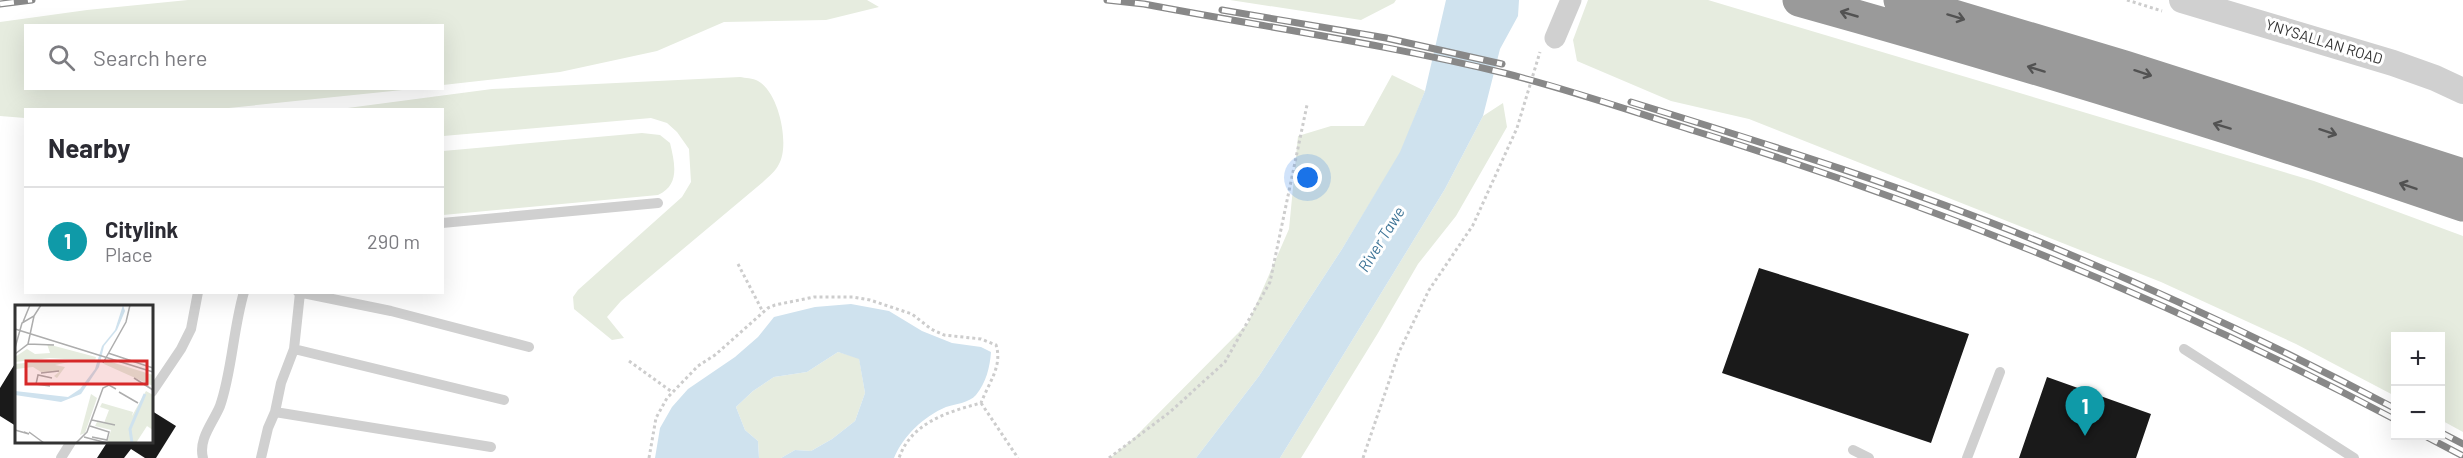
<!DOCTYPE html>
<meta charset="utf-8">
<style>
:root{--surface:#fff;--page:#f7f7f7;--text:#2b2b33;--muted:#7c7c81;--line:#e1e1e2;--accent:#e63946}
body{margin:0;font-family:Barlow,sans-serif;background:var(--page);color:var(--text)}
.controls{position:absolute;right:18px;bottom:18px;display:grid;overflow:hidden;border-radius:0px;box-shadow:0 6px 24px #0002}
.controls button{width:54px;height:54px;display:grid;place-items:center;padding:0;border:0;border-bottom:2px solid var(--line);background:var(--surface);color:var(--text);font:30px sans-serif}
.you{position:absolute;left:1308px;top:178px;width:21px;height:21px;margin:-15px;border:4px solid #fff;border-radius:50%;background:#1a73e8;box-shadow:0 0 0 9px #1a73e833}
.badge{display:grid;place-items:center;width:39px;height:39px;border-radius:50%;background:var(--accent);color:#fff;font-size:20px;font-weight:700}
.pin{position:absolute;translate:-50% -50px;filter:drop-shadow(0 2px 3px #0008)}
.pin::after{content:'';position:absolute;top:32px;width:21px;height:18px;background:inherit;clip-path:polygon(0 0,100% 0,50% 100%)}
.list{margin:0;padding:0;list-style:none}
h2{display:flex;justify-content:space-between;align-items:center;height:78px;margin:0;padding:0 24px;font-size:26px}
h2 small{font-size:20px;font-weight:400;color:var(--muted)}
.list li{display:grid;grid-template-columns:39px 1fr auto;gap:18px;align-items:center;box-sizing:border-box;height:108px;padding:0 24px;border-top:2px solid var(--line)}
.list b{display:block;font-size:22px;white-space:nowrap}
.list p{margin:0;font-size:20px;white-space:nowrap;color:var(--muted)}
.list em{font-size:20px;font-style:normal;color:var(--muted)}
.icon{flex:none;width:33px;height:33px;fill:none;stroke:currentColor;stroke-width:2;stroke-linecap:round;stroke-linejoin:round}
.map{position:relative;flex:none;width:2463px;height:458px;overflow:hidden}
.search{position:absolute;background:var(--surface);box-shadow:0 6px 24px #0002;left:24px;top:24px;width:420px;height:66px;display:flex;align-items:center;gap:15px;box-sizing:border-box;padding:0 21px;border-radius:0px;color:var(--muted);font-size:22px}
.panel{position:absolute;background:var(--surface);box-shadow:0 6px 24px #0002;left:24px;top:108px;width:420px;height:186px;border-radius:0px}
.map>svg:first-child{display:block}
</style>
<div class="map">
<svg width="2463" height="458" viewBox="0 0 2463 458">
<rect width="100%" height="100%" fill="#fff"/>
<path fill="#e6ecdf" d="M188,0h679l12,7 -53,13 -102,2 -67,29 -97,21 -117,13 -1,-59h-416v62l386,1 -193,20 -193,1 -1,8 -25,-2v-94l87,-12z
M1230,0h166l-2,3 -33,17z
M1588,0h120l606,181 149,55v196l-22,-12 -1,-84h-44l-1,60 -99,-52 -135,-62 -412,-163 -78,-18 -94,-40 -4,-21z
M1392,75l33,16 -24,61 -59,97 -83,127 -63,82h-86l23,-19 115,-116 41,-94 9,-93 33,-10h33z
M740,77c5,1 13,1 18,4 21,11 32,64 21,83 -3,7 -11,13 -16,18l-142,119 -14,16 17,21 -12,2 -38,-31 -1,-12 5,-7 104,-93 9,-15 -2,-33 -12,-17 -10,-9 -16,-5 -208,18 -1,-26 -102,-1 152,-20z
M1503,103l4,24 -51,89 -38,48 -40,69 -77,125h-21l165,-269 38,-73z
M642,133l18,2 10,8c5,21 10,42 -12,52l-215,20v-64z
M838,352l21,6 6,35 -10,28 -23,18 -21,12 -16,-1 -14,8h-22l-1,-17 -13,-11 -9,-23 17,-16 21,-14 33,-5z"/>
<path fill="#cfe2ee" d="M1446,0h73l-1,16 -18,33 -17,67 -38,73 -165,269h-84l63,-82 83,-127 58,-97 25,-61z
M851,304l38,7 33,20 30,12 29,4 10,5c-1,15 -5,31 -15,43 -7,8 -21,9 -30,12 -23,10 -42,28 -52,51h-113l14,-8 16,1 21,-12 23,-18 10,-28 -6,-34 -21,-7 -31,20 -33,5 -21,14 -17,16 9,23 13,11 1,17h-104l5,-30 12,-21 16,-18 47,-32 23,-20 16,-20 41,-10z"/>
<path fill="#1a1a1a" d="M1759,268l210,66 -38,109 -209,-70z
M16,362v64l-16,-10v-28z
M2047,377l104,37 -15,44h-117z
M152,411l24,15 -20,32h-11l-14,-9 -7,9h-27l11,-17h44z"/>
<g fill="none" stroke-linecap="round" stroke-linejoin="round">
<path stroke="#cdcdcd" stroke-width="3" stroke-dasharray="3 3" stroke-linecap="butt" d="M2127,0l35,11
M738,264l25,48
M629,361l43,31
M981,403l37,55
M649,458l7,-40 11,-20 31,-32 17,-11 53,-47 7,-3 39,-8h39l17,3 42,14 19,15 13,6 37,4 15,6c7,21 -8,39 -15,58 -34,9 -70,20 -82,55
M1109,458l61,-46 55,-50 45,-80 37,-177
M1363,458l36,-106 30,-62 44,-65 44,-97 23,-76"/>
<path stroke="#d0d0d0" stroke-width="10" d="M442,223l216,-20
M298,292l93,19 138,36
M294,349l210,51
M2184,349l170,109
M152,392l29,-43 10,-20 7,-37
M275,412l216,35
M1853,450l16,8
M61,458l10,-16
M203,458c-5,-19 10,-35 17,-52 12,-34 13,-77 24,-114
M261,458l7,-30 7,-16 6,-29 13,-34 6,-56
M1967,458l33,-86"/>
<path stroke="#d0d0d0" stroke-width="21" d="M1555,38l16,-38"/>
<path stroke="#d0d0d0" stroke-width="26" d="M2182,0l211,63 42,15 28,13"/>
<path stroke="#9a9a9a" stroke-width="33" d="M1799,0c223,62 445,131 664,205
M1900,0l225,67 338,108"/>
<g stroke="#888" stroke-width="7">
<path id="rail" d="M1107,0l37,4c120,23 241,40 360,69 64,16 127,38 191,58 242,75 477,170 701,289
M0,4l32,-4
M1222,10l164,28 116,26
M1631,102c140,43 280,87 416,143 119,49 235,104 349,164
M2440,432l23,12
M2425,436l38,20"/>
</g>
<use href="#rail" stroke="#fff" stroke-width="4.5" stroke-dasharray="14" stroke-linecap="butt"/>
</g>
<defs><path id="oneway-shaft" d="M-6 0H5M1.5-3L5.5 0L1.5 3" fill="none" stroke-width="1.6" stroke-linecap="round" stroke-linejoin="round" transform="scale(1.5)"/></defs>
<g stroke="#525252">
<use href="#oneway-shaft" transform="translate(1849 14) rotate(-164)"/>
<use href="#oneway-shaft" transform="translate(1956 17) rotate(17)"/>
<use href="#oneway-shaft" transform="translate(2036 69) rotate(-163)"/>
<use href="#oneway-shaft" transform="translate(2143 73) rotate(18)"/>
<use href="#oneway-shaft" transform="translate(2222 126) rotate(-163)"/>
<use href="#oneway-shaft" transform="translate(2328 132) rotate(18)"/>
<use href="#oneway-shaft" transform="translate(2408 186) rotate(-161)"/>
</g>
<g text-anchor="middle" stroke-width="6" stroke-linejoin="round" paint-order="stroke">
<g font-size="15" fill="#333" stroke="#fff">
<text transform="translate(2324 42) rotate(17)" y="5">YNYSALLAN ROAD</text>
</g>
<g font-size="16" font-style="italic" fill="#3f7597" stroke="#fff">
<text transform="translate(1381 239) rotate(-58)" y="6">River Tawe</text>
</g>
</g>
<g transform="translate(15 305)">
<rect width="138" height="138" fill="#fff"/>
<path d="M32,39l49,13 -1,4 -45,-3 -35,4v-5l12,-8 8,5 15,-1zM90,55l48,15v11l-49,-22zM30,56l24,1 -14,3 10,2 -8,11 -3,-2 5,-4h-18l-8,-5 -17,2 -1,4v-9zM131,86l7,4v35l-6,-4 -11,17h-29l4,-13 -16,-4 2,-4 7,1 5,-13 -9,-3 2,-4 31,9 -1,4zM76,89l6,4 -12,35 -5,2z" fill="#e6ecdf"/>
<path d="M108,0l2,6 -8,19 -13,16 -5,21 -18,27 -20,8 -46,-7v-4l53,6 12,-8 15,-20 7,-23 13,-16z" fill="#cfe2ee"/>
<path fill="none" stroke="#cfe2ee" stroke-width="3" d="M117,138l-2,-14 15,-35"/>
<path fill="none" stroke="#adadad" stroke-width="1.5" d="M8,17l7,-17M0,24l138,43M13,39l26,1M0,43l7,-25 12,-7 7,-11M93,48l45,15M0,49l13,-10 6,-28M88,58l23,-41 4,-17M26,68l18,-2M119,73l19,12M35,81l-14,-2 2,-9 14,3M104,87l19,11M77,115l23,5M75,121l19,6 -2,8 -15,-3M0,125l14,4 -5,-2M14,127l15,11M69,132l23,6M61,138l11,-11 16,-44 6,-3 7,4"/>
<path fill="#d62828" fill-opacity="0.15" stroke="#d62828" stroke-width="3" d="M11,56h121v23h-121z"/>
<rect width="138" height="138" fill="none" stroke="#333" stroke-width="3"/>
</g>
</svg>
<div class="controls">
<button>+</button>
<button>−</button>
</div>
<div class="you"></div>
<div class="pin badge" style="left:2085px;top:436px;background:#0f9aa8">1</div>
<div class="search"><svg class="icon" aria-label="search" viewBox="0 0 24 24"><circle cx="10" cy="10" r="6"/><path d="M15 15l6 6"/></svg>Search here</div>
<section class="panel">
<h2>Nearby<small></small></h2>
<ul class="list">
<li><span class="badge" style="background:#0f9aa8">1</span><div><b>Citylink</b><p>Place</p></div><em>290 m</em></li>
</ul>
</section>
</div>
